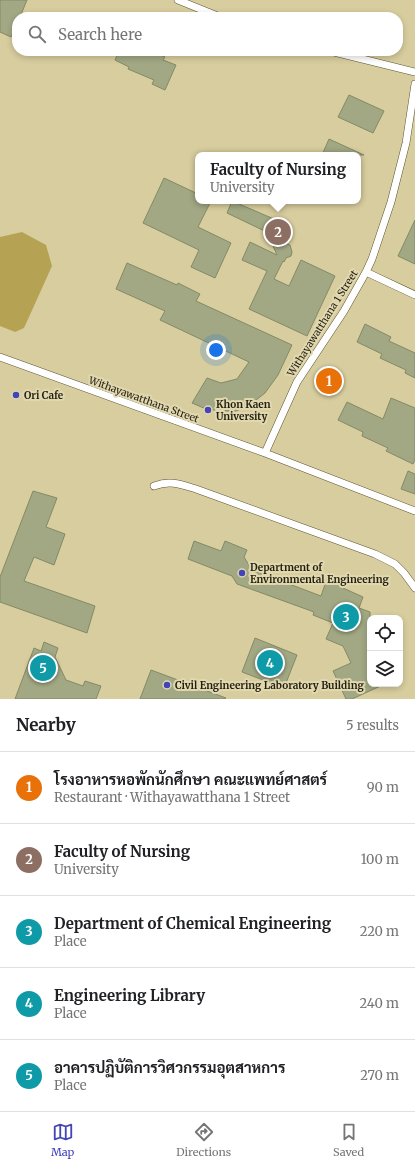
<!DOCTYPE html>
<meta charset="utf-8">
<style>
:root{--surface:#fff;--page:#f2f2f2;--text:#202124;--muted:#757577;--line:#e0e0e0;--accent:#4444b9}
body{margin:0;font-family:Merriweather,Sarabun,serif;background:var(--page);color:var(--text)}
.controls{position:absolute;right:12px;bottom:12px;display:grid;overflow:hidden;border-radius:8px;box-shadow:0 2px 6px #0003}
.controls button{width:36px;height:36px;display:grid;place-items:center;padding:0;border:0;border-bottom:1px solid var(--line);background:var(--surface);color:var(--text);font:20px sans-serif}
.you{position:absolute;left:216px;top:350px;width:14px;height:14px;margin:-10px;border:3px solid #fff;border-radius:50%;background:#1a73e8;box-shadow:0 0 0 6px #1a73e833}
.badge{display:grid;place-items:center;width:26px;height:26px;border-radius:50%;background:var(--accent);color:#fff;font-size:13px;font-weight:700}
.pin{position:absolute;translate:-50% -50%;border:2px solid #fff;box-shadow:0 1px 4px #0006}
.popup{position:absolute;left:195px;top:152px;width:166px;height:52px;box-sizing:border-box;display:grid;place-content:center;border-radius:8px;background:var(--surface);filter:drop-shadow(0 1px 3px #0005);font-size:13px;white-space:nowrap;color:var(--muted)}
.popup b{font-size:15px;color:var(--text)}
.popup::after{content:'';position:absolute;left:50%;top:100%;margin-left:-8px;border:8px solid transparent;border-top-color:var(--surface)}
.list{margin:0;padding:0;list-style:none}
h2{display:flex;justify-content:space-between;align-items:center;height:52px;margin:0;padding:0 16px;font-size:17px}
h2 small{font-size:13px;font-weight:400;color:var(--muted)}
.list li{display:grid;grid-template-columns:26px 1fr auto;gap:12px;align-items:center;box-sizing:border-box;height:72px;padding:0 16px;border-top:1px solid var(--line)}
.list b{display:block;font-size:15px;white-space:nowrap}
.list p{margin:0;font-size:13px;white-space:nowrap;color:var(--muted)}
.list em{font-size:13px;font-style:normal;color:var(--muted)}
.icon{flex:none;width:22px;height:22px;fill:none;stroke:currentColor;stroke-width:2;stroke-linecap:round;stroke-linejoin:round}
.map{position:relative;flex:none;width:415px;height:699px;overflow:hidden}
.search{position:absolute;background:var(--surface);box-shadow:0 2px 6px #0003;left:12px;right:12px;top:12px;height:44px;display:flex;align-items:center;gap:10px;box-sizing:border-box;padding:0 14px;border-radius:16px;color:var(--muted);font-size:15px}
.sheet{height:412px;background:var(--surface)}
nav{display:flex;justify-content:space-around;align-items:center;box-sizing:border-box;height:56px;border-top:1px solid var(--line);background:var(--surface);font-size:11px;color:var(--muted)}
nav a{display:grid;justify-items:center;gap:2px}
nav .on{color:var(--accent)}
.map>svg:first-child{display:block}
</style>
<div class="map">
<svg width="415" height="699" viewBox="0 0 415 699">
<rect width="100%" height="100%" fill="#e1d8b0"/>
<path fill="#d8cd9e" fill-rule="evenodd" d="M0,0h415v699h-415zM17,17h381v34h-381zM198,155h160v46h-160zM370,618h30v66h-30z"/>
<path fill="#b5a353" d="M22,232l24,13 6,21 -28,62 -9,4 -15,-6v-89z"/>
<path fill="#a1a883" stroke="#838a65" d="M0,0h27l-7,17h-3v7l-6,13 -11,-5z
M119,51h33l13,6 -2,3 13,5 -11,25 -13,-6 2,-4 -26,-11 1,-2 -14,-7z
M349,95l35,16 -11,22 -35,-16z
M329,139l35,16h-42z
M164,178l34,16v7h13l-13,26 33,16 -16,35 -24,-11 8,-17 -56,-27z
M232,201l49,21 -2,7 -6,1 2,6 -48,-23z
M415,220v44l-17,-8z
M250,242l27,13 -4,-9 10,-4 7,3 2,7 -1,4 -5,2 -2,4 -1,-1 -9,18 15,7 12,-26 34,16 -28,60 -58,-27 18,-38 -25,-11z
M127,263l50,22 1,-2 22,11 -4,7 96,44 -14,30 -13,18 -14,11 -15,7h-15l-15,-2 -14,-6 15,-25 14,5 16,-4 12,-17 -89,-42 5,-9 -49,-22z
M365,324l26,13 -2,4 26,12v25l-10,-5 1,-3 -26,-12 2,-4 -25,-12z
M391,398l24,10v52l-2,4 -27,-13 2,-3 -26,-12 1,-4 -25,-12 9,-18 36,17z
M408,471l7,3v20l-14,-5z
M33,491l24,7 -11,29 19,7 -11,31 -20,-8 -10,24 71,25 -8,27 -87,-31v-25z
M194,541l27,10 4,-10 22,9 -3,7 8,13 69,26 8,-23 17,7 -3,8 20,9 -4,11 11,4v72h15l-33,15h-6l-13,-28 18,-8 -8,-17 -17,-7 7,-16 -20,-8 1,-3 -77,-28 -5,-8 -44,-17z
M255,638l42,17 -13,33 -42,-16z
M44,642l14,6 -3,9 11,23 17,6 2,-5 16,5 -5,13h-81l19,-51 7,3z
M151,670l75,28 -1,1h-85z"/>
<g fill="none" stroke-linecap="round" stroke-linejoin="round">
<g stroke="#5c5430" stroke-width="8">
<path id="minor" d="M178,0l42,17
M330,51l85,21
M366,272l49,23
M0,357l265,96 150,58
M265,453l32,-71 47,-71 22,-39 6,-13 19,-57 15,-59 9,-59
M154,486c16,-6 26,-2 42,3l179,65 20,10 9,9 11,15"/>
</g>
<use href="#minor" stroke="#fff" stroke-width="7"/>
</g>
<g fill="#4444b9" stroke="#e1d8b0" stroke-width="1.5">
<circle cx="16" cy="395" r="4"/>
<circle cx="208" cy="410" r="4"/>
<circle cx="242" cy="573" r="4"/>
<circle cx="167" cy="685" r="4"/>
</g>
<g text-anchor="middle" stroke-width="4" stroke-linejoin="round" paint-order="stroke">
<g font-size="10" fill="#231f10" stroke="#e1d8b0">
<text transform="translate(322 323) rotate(-58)" y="4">Withayawatthana 1 Street</text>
<text transform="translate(144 399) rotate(20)" y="4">Withayawatthana Street</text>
</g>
<g font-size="10" font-weight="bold" fill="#231f10" stroke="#e1d8b0" text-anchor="start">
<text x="24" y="399">Ori Cafe</text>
<text x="216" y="408">Khon Kaen<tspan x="216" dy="12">University</tspan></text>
<text x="250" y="571">Department of<tspan x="250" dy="12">Environmental Engineering</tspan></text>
<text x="175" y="689">Civil Engineering Laboratory Building</text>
</g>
</g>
</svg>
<div class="controls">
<button><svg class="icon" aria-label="locate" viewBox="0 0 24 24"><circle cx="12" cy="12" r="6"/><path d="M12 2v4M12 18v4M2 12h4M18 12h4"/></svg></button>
<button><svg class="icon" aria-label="layers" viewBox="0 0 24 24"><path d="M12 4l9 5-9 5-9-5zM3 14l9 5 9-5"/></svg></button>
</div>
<div class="you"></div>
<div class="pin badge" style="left:329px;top:381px;background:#e8710a">1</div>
<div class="pin badge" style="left:278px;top:232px;background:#8d6e63">2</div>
<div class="popup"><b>Faculty of Nursing</b>University</div>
<div class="pin badge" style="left:346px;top:617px;background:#0f9aa8">3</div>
<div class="pin badge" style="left:270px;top:663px;background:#0f9aa8">4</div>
<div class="pin badge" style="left:43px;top:668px;background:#0f9aa8">5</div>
<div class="search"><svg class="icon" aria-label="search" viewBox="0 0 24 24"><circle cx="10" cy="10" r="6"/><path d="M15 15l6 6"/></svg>Search here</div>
</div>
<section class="sheet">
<h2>Nearby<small>5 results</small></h2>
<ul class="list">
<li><span class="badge" style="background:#e8710a">1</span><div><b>โรงอาหารหอพักนักศึกษา คณะแพทย์ศาสตร์</b><p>Restaurant · Withayawatthana 1 Street</p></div><em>90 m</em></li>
<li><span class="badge" style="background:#8d6e63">2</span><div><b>Faculty of Nursing</b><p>University</p></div><em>100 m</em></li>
<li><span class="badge" style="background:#0f9aa8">3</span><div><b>Department of Chemical Engineering</b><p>Place</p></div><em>220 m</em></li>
<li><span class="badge" style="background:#0f9aa8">4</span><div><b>Engineering Library</b><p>Place</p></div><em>240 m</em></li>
<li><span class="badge" style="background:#0f9aa8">5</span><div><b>อาคารปฏิบัติการวิศวกรรมอุตสาหการ</b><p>Place</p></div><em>270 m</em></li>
</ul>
</section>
<nav>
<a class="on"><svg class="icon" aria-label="map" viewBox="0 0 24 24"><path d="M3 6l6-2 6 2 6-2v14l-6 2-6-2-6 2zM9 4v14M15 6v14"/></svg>Map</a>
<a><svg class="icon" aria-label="directions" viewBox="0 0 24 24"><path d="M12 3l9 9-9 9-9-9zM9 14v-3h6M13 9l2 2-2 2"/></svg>Directions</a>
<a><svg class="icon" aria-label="saved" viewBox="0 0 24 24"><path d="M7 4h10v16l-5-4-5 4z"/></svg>Saved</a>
</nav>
